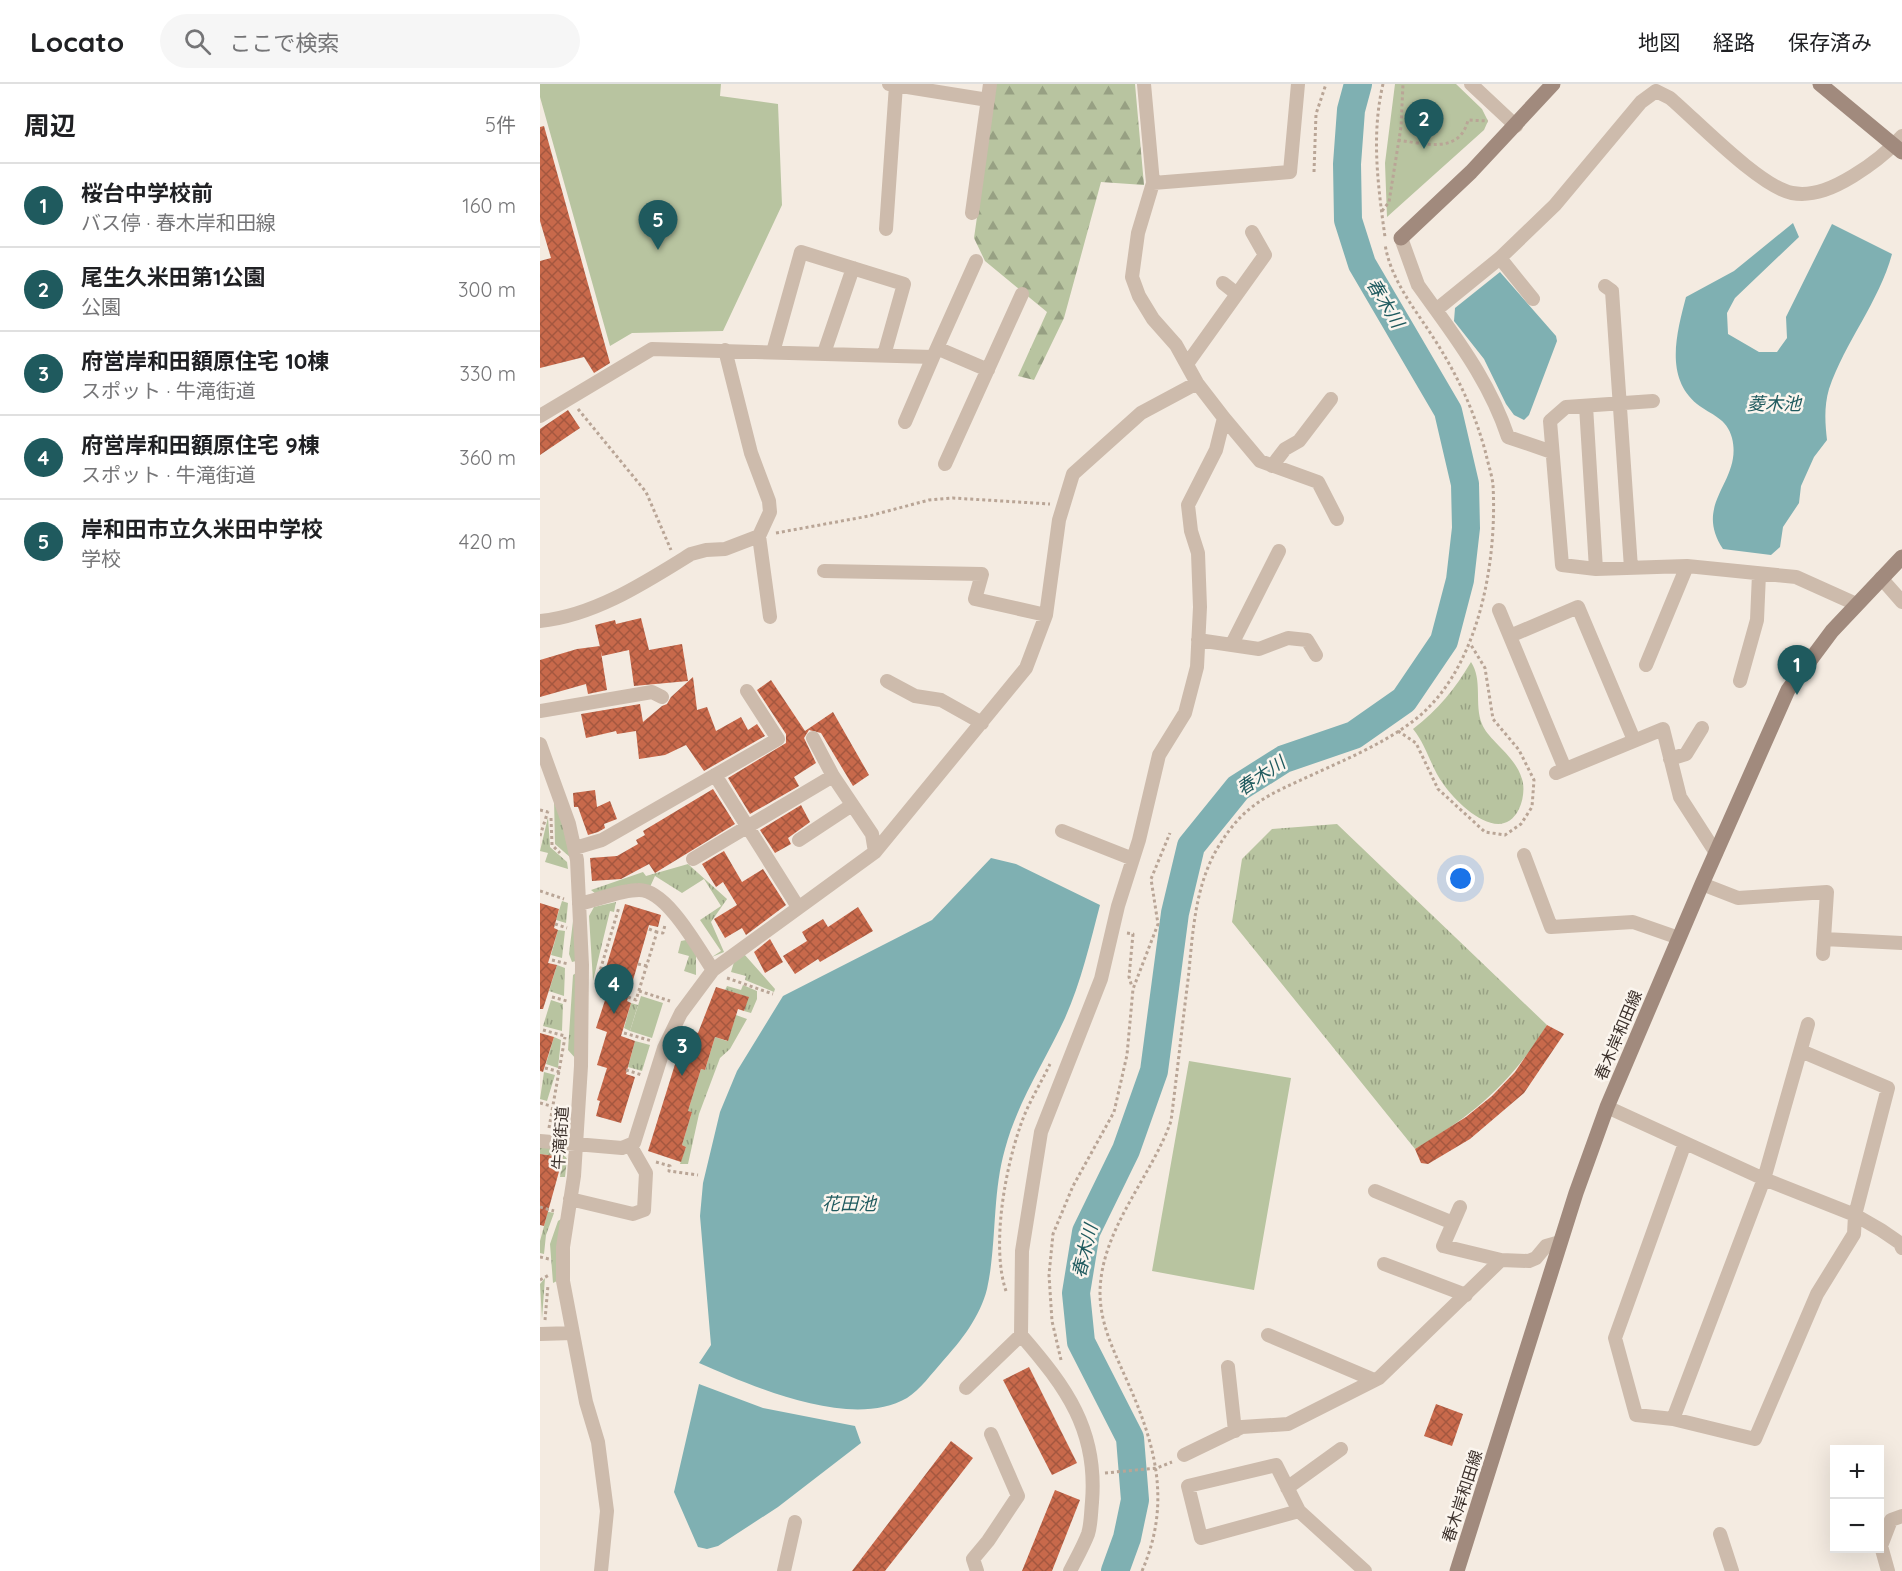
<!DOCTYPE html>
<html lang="ja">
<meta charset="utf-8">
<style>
:root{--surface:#fff;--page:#f6f6f6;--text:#202124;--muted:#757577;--line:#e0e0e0;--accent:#1f5a5e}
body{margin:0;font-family:Quicksand,"Noto Sans JP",sans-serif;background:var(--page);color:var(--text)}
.controls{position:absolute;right:18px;bottom:18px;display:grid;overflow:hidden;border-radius:0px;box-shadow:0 6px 24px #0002}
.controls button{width:54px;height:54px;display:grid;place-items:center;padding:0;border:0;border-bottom:2px solid var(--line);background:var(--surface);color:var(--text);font:30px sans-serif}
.you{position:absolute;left:921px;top:795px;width:21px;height:21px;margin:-15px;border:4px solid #fff;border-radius:50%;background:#1a73e8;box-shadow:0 0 0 9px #1a73e833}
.badge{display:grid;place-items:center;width:39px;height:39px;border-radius:50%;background:var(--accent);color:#fff;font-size:20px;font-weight:700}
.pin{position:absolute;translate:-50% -50px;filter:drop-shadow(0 2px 3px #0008)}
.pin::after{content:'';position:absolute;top:32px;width:21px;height:18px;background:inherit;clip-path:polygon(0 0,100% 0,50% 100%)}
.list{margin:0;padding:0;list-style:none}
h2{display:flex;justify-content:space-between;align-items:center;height:78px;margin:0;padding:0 24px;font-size:26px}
h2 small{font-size:20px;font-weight:400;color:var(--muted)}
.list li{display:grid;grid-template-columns:39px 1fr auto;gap:18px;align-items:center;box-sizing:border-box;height:84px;padding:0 24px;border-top:2px solid var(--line)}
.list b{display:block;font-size:22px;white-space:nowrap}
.list p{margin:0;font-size:20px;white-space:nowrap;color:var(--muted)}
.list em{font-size:20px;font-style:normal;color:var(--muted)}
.icon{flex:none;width:33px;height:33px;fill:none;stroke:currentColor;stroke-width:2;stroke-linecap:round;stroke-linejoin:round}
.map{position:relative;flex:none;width:1362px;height:1487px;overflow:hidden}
header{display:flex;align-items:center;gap:36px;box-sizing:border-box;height:84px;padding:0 30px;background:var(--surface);border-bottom:2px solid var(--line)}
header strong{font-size:28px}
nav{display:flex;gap:33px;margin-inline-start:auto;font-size:21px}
.search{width:420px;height:54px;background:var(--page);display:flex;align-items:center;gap:15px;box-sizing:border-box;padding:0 21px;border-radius:33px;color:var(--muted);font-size:22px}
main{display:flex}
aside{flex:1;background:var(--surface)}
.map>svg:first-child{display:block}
</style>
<header>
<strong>Locato</strong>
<div class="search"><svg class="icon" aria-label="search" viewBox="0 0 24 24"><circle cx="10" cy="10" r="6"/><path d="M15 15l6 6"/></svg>ここで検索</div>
<nav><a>地図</a><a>経路</a><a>保存済み</a></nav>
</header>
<main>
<aside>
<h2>周辺<small>5件</small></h2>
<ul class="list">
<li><span class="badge">1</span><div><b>桜台中学校前</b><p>バス停 · 春木岸和田線</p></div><em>160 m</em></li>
<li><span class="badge">2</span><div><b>尾生久米田第1公園</b><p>公園</p></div><em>300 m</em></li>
<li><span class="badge">3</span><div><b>府営岸和田額原住宅 10棟</b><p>スポット · 牛滝街道</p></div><em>330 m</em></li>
<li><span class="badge">4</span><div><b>府営岸和田額原住宅 9棟</b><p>スポット · 牛滝街道</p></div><em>360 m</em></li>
<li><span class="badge">5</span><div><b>岸和田市立久米田中学校</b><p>学校</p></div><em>420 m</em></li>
</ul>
</aside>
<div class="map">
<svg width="1362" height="1487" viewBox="0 0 1362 1487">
<defs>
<pattern id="grass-tufts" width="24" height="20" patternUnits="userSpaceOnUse" patternTransform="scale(1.5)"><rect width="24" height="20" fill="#b8c4a0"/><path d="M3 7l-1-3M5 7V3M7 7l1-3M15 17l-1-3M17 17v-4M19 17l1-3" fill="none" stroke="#97a083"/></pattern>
<pattern id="forest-firs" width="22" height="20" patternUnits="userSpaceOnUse" patternTransform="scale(1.5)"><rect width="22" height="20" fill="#b8c4a0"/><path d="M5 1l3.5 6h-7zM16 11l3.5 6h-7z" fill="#97a083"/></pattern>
<pattern id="garden-furrows" width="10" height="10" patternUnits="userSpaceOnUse" patternTransform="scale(1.5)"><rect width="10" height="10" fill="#b8c4a0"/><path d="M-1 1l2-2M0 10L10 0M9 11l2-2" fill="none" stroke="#97a083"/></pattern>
<pattern id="building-cross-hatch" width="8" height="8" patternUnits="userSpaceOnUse" patternTransform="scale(1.5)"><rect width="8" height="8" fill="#c8694b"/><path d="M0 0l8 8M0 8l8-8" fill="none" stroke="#a4573f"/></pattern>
</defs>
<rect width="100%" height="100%" fill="#f4ebe1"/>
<path fill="url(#grass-tufts)" d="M931,578c12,18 3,42 11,62 6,16 33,31 40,55 3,9 1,22 -3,30 -18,37 -61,-4 -75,-24 -13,-17 -17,-39 -31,-56 25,-19 42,-40 58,-67z
M14,715l14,39 3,20 -16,-14z
M8,733l2,30 17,15 1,7 -23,-7 3,-9 -8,-2z
M797,740l210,201c-35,57 -74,91 -132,124l-183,-227 10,-63 30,-30z
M148,780l39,35 -16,23 13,30 -12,5 9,-6 -21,-31 21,-14 -17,-27 -22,14 -27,-17 -5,11 -54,7 -5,-4 52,-18 3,4z
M22,817l6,2 -2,20 -10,-3z
M76,818l-2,10 -4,-1 -17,70 -4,-65 5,-9z
M33,837h2l1,40 -4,1 -3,-8z
M18,846l7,1 -3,27 -11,-3z
M146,856l10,14v21l-12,-4 5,-15 -11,-3 3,-12z
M204,870l31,35 -1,3 -29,-12 1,-4 -15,-4 3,-10z
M17,881l8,3 -1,28 -15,-5z
M36,889v86l-8,-9 5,-75z
M203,901l14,6v8l-6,14 -7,-2 4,-14 -23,-7 2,-4 14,4z
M11,916l12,4 -1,27 -19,-5z
M91,919l7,2 -8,26 -6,-3z
M196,931l11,4 -17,30 -10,9 -21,56 -11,50h-8l6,-17 -4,-2 10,-33 -4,-1 13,-42 4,1 10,-33 12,4z
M14,953l7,3 -3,28 -12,-4z
M95,957l15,4 -8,26 -14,-4z
M4,988l11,3 -8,26 -7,-2z
M0,1126l14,3 -8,22 -2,19 -4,-1v-12l7,-26z
M21,1135l-4,62 -4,2 -3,-39 8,-23z
M5,1194l-3,41 -2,-35z"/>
<path fill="url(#forest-firs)" d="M456,0h139l9,101 -43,-3 -37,136 -30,62 -16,-4 29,-64 -62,-51 -11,-23z"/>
<path fill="#b8c4a0" d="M0,0h181l-1,12 58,8 4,101 -59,126 -91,2 -22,13 -70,-249z
M855,0h61l26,25 6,12 -4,9 -97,87 -2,-54z
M101,912l22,7 -11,35 -22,-7z
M649,977l102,17 -37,212 -102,-19z"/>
<path fill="url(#garden-furrows)" d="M0,1063l20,2 7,10 -2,18h-5l3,-20 -23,-3z"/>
<path fill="#7fb0b2" d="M1253,139l6,14 -64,61 -8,15 1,21 31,18h18l10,-14 -1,-21 46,-93 60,30c-13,48 -47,88 -63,135 -5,17 -4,34 -2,51l-13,17 -13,29 -2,17 -16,24 -3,20 -9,8 -48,-6c-31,-47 20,-67 9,-111 -5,-20 -21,-23 -35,-34 -33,-27 -20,-72 -11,-107l48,-26z
M960,188l56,64 1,5 -28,74 -5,5 -10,-5 -8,-11 -22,-45 -30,-38 1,-13z
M451,774l25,6 84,41c-10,38 -19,77 -35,113 -20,43 -48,85 -60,131 -13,45 -8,95 -18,140 -7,28 -26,52 -45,73 -10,11 -22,28 -35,36 -56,32 -153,-11 -208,-35l12,-18 -11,-129 3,-33 17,-71 17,-41 46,-75 149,-76z
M159,1300l64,24 92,18 6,17 -83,64 -60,39 -11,3 -9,-2 -24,-55z"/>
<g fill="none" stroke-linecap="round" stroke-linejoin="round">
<path stroke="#7fb0b2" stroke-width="28" d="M575,1487l12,-33 8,-38 -5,-62 -49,-96 -5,-49 10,-61 40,-82 28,-79 21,-158 16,-67 47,-58 46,-29 70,-24 50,-35 40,-59 16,-61 6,-52 -1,-44 -17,-73 -86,-147 -14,-44 -1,-56 4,-54 7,-26"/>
</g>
<path fill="url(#building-cross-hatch)" d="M4,42l66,237 -16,10 -10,-16 -44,11v-107l11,-3 -11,-37v-94z
M28,326l12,18 -40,27v-26z
M101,534l8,32 33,-6 6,37 -54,5 -5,-36 -27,6 -7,-31 20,-5 1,4z
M60,562l7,44 -19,4 -2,-10 -46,13v-37l37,-11z
M153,593l4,33 10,-3 9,24 25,-14 7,13 9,-6 8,12 -61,35 -18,-26 -21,10 -26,4 -3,-28 -19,3 -1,-3 -30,7 -5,-24 59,-10 3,18 19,-16 5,-2 4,-7z
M231,596l34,51 28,-19 36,63 -16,11 -32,-53 -12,-3 -5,8 12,25 -22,14 5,9 -49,28 -22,-36 58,-35v-9l-29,-44z
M173,705l22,35 -80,49 -6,-9 -28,15 -29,2 -2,-23 27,-2 21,-12 -2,-4 9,-5 -2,-4z
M55,706l2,17 13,-6 7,18 -13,5 1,4 -7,4 -10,3 -10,-28h-4l-1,-14z
M261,721l9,17 -22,16 3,6 -16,9 -15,-23z
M184,767l18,31 21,-13 23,36 -40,30 -4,-7 -17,10 -11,-19 23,-14 -14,-23 -7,5 -14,-23z
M0,819l19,6 -5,19 4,2 -10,33 9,2 -14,44h-3z
M85,820l36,11 -3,12 -9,-2 -22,76 4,2 -10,33 14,5 -9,33 9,3 -14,46 -25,-7 4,-15 -3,-1 10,-32 -10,-3 10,-33 -11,-4 11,-34 -8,-3z
M318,823l15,24 -53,31 -2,-3 -23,15 -12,-18 24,-15 -5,-9 21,-13 5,8z
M230,855l13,23 -18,11 -11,-21z
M176,903l33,10 -5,14 -6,-2 -10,32 -13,-4 -10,33 -4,-1 -13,42 4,1 -10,33 4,2 -5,15 -33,-11 38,-122 12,4z
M1007,941l17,9 -40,59 -54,46 -42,25 -7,-1 -6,-14 51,-32 26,-21 23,-24z
M0,949l14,4 -11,35 -3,-1z
M0,1070l23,3 -19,69 -4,-1z
M489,1283l48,96 -25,12 -49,-95z
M896,1320l27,10 -11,32 -28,-10z
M411,1357l22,17 -48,62 -40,51h-33z
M515,1406l25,10 -28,71h-30z"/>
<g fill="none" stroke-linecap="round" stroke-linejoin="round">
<path stroke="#b9a596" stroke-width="3" stroke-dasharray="3 3" stroke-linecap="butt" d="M843,0c-12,51 -5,102 2,153
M858,56c27,4 62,14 70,-20l20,1
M774,88l2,-58 10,-30
M842,127l7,-9 12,-75 2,-43
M38,325l68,83 25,58
M236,449l93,-17 60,-16 24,-2 97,6
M858,647l18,12 22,46 47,43 20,3 16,-11 11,-17 2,-27 -15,-30 -26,-31 -8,-51 -14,-23
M0,726l8,2
M11,734l1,27 8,8
M0,752l8,-25
M0,807l24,8
M15,840l12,4
M109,845l8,3
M587,849l6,1 -4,43 3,10
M12,876l16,4
M98,880l9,2
M187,894l46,16
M57,897l22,-74
M99,907l31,10
M12,913l15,4
M88,913l8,3 21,-68 6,1 2,-8
M3,946l22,6
M84,949l28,8
M5,984l15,4
M86,986l16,5
M0,1019l11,3
M9,1044l16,-91
M116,1078l14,4 -1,5 29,4
M0,1123l14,4
M0,1173l9,2
M0,1196l9,-5
M466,1207c-15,-44 -1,-121 14,-164 7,-22 20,-42 30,-63
M5,1236l3,-35
M521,1276l-9,-39 -3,-46 4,-41 20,-48 41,-74 13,-57 6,-66 25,-65 -7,-45 19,-46
M565,1389l52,-5 15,-6
M602,1487c31,-71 12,-131 -18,-197 -12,-27 -24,-52 -24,-82 1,-63 51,-114 71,-171 6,-47 11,-94 17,-141 5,-46 6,-95 32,-136 26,-42 51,-50 94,-70 35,-16 85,-37 113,-65 54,-53 70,-151 66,-224 -1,-10 -5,-21 -7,-31 -12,-45 -31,-84 -57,-123 -18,-27 -39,-54 -44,-87"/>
<path stroke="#cdbbac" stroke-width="14" d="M349,0l99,16
M931,0l45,42
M613,99l137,-11 8,-88
M432,129l18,-129
M346,145l10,-144
M861,154l17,47 18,25 64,-52 55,-53 86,-103 15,-11 14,7c27,23 90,89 122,95 22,4 43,-6 61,-17 18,-11 35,-24 49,-40
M960,174l33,41
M683,199l14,11
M1065,202l7,5 19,277
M896,226c29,40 56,79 72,127l44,15
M399,265l49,21
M233,268l28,-100 103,32 -20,71
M284,269l29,-85
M647,280l78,-109 -13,-23
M1113,317l-87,6 -16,14 12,144 34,4 91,-3 109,11 60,27
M1046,322l10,163
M0,332l112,-67 281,8 43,-96
M684,334l36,43 58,21 19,37
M365,338l28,-65
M405,380l77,-170
M732,382l13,-17 14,-8 32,-42
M219,452l11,81
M284,487l158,3 -7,25 71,16
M1341,494l21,24
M959,526l66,159
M0,537c54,-5 106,-39 151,-67l15,-4 19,-1 34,-13 11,-24 -1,-11 -18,-48 -26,-103
M970,552l68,-29 56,133
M658,556l61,9 29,-11 19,2 9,15
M692,560l47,-93
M1106,581l41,-99
M347,597l28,15 26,4 41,23
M1200,597l17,-61 2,-46
M0,627l112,-19 10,5
M273,654l20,38 39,58 3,18
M0,660l29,80 8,36 5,105 -1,101 -7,110 -11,71v34l23,121 12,40 9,69 -6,60
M1130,675l16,-5 16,-26
M1016,689l107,-44 17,68 36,56
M175,691l83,132
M522,747l71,28
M259,756l53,-35
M35,764l27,-8 176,-101 -31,-48
M984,771l27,72 82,-5 46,16
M153,775l140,-83
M1162,800l36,14 89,-6 -4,62
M39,820c19,-4 41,-14 60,-14 28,0 59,58 74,80
M1284,855l78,4
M1067,1023l157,72 91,36 26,15 19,13 2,5
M0,1057l82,7 12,-5 30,-95 17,-35 32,-43 162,-118 151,-184 20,-53 13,-95 14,-46 68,-61 56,-30
M1145,1059l-70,195 21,77 37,4 82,20 62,-145 37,-60 1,-19 33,-127 -87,-37
M835,1107l78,32
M30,1115l63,15 11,-4 2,-37 -16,-28
M920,1123l-17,39 58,14 28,1 7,-3 10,-12 14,-4
M844,1180l82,31
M0,1250l33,-1
M728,1251l106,45
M688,1283l7,64
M426,1304l55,-53
M1133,1335l91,-240 44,-155
M644,1371l58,-28 46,-3 91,-46 122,-118
M747,1404l54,-39
M759,1427l-98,27 -13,-52 88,-21 23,46 66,60
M1180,1450l12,37
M244,1487l11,-49
M437,1487l-4,-12 15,-18 30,-45 -27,-62
M530,1487c6,-12 13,-24 18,-37 3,-9 3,-22 4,-32 6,-72 -26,-115 -71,-167l1,-84 19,-119 60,-153 17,-73 21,-66 20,-85 26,-42 12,-46 3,-60 -2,-54 -7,-22 -3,-26 28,-55 8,-32 -27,-35 -21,-38 -23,-26 -14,-23 -7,-19 6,-44 15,-50 -9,-99
M1348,1487l-7,-25 10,-26 11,-4"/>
<path stroke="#a18a7d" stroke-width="15" d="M1280,0l82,68
M861,154l70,-66 82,-88
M917,1487l119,-378 31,-86 95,-223 86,-194 44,-59 70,-74"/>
</g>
<g text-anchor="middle" stroke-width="5" stroke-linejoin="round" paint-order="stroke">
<g font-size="16" fill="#3b302b" stroke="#fbf5ee">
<text transform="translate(1078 951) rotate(-67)" y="6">春木岸和田線</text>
<text transform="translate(20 1054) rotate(-86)" y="6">牛滝街道</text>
<text transform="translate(922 1412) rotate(-72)" y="6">春木岸和田線</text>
</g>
<g font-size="18" font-style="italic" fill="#1f5a5e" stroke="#fbf5ee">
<text transform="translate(845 219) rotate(59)" y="6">春木川</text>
<text x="1234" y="326">菱木池</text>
<text transform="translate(721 692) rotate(-34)" y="6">春木川</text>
<text x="309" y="1126">花田池</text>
<text transform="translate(545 1167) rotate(-76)" y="6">春木川</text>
</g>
</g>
</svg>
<div class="controls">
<button>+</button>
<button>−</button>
</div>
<div class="you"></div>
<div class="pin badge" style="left:1257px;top:611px">1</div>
<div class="pin badge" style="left:884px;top:65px">2</div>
<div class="pin badge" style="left:142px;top:992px">3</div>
<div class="pin badge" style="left:74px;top:930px">4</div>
<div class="pin badge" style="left:118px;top:166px">5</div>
</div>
</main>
